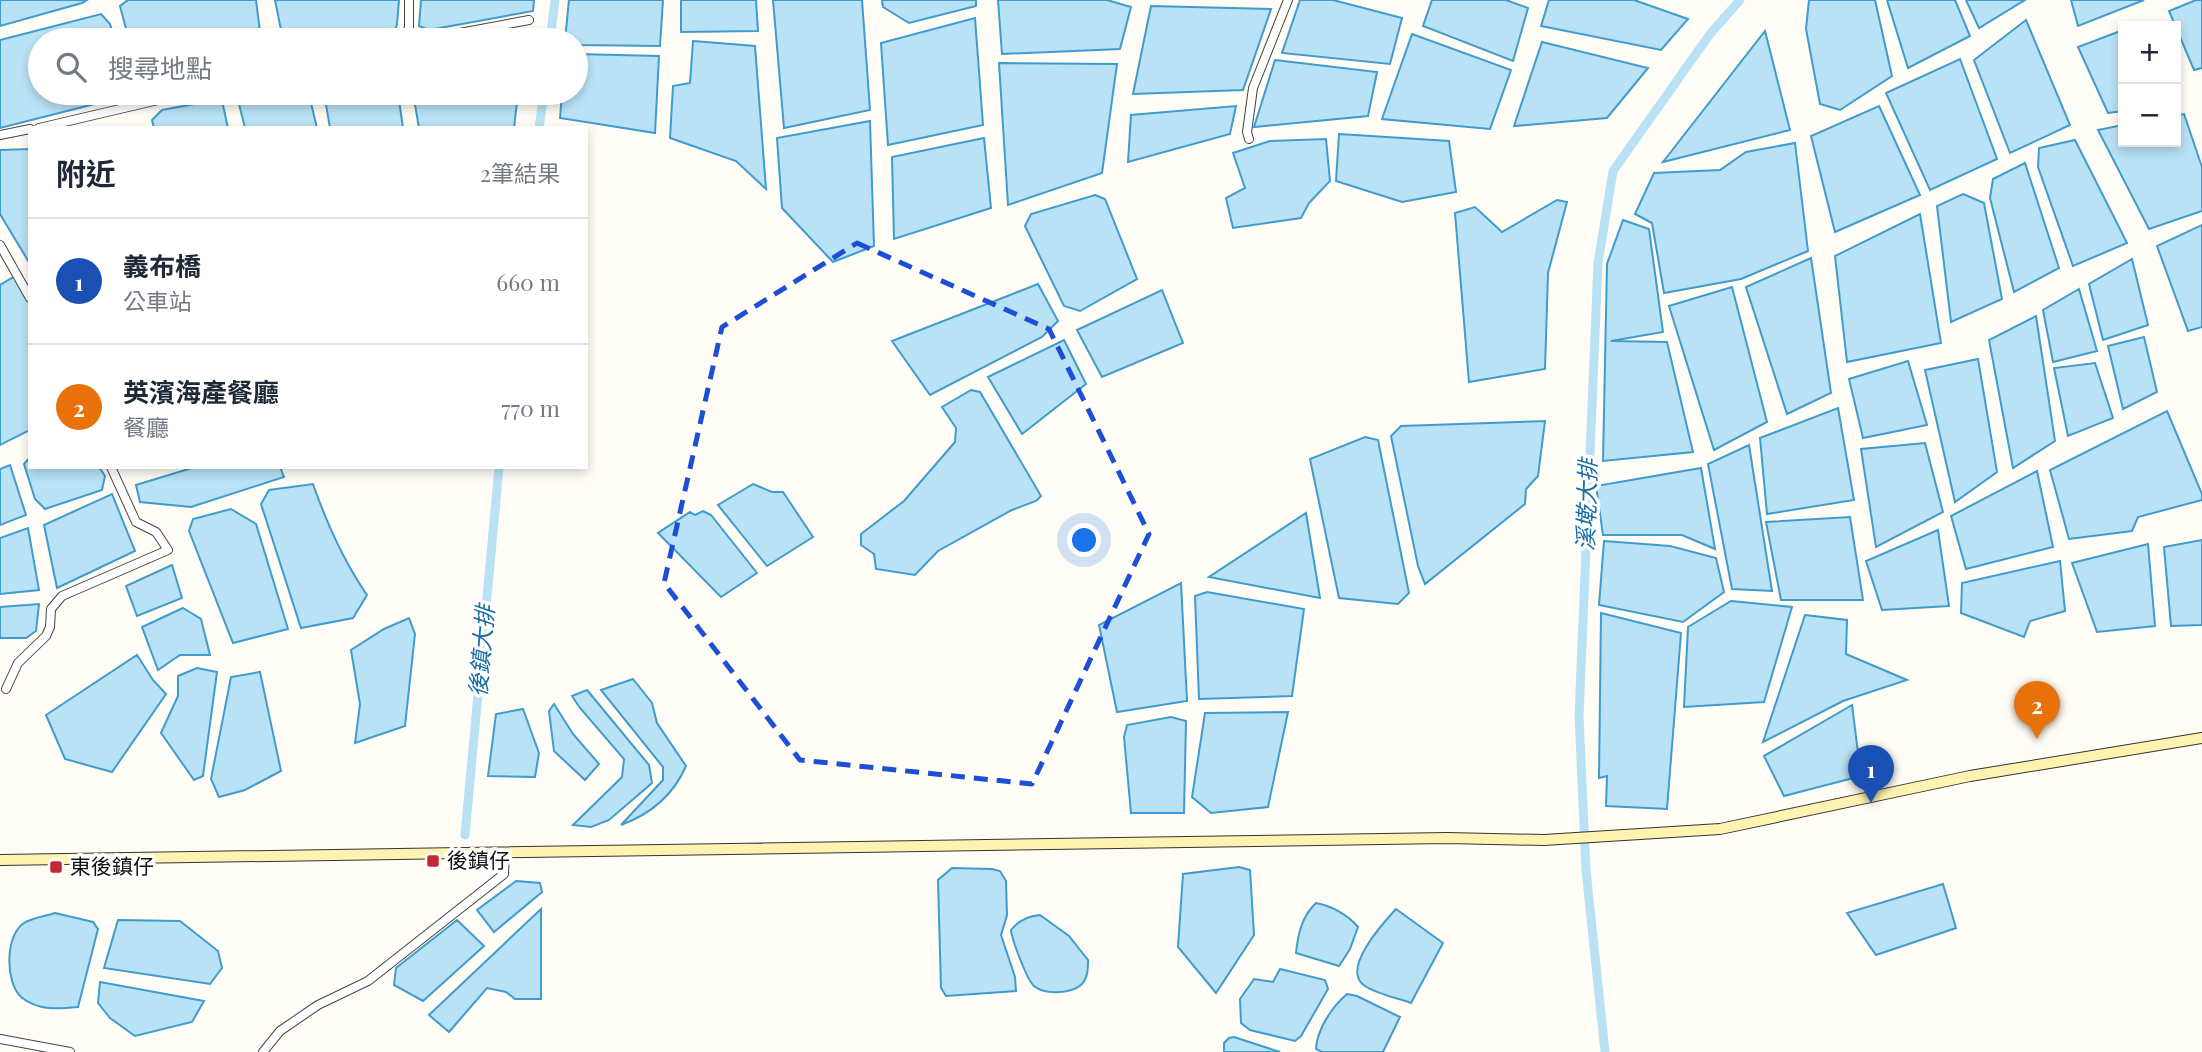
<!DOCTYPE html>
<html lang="zh-TW">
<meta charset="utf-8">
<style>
:root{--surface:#fff;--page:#f2f2f3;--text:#1f2937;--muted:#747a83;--line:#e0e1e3;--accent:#c22735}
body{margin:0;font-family:"Playfair Display","Noto Sans TC",serif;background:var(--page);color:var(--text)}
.controls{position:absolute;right:21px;top:21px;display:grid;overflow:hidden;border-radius:0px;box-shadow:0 4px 10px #0003}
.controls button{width:63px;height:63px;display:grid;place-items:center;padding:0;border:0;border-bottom:2px solid var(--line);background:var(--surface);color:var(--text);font:35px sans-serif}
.you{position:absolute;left:1085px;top:541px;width:24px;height:24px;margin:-18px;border:5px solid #fff;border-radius:50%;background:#1a73e8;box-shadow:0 0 0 10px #1a73e833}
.badge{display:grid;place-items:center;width:46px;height:46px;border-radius:50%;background:var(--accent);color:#fff;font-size:23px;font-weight:700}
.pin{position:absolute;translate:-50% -58px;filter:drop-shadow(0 2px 4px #0008)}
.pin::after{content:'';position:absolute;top:37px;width:24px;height:21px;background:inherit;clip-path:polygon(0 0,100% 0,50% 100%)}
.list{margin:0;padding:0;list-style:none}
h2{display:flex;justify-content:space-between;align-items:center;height:91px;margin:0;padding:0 28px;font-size:30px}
h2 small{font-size:23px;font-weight:400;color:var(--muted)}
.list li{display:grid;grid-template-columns:46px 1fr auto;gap:21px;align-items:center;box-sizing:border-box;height:126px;padding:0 28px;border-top:2px solid var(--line)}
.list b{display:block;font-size:26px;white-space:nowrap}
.list p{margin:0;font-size:23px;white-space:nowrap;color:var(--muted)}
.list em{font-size:23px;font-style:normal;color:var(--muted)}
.icon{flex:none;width:38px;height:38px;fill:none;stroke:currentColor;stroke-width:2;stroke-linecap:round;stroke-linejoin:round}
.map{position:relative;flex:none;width:2202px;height:1052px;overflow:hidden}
.search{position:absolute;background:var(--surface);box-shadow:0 4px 10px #0003;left:28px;top:28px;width:560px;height:77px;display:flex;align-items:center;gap:18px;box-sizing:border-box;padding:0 24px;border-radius:38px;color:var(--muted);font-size:26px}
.panel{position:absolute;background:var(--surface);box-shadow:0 4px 10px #0003;left:28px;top:126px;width:560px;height:343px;border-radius:0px}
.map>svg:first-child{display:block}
</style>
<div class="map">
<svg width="2202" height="1052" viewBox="0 0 2202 1052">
<rect width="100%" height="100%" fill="#fffdf5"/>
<path fill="#b9e2f6" stroke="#409bce" stroke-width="2" d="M0,0h87l-5,3 -82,23z
M128,0h128l5,40h-132l-9,-34z
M275,0h124l-2,24 -3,10 -23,6h-88z
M421,0h113l-1,11 -104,19 -10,-4z
M569,0h94l-3,46 -84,-1v-5h-11z
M681,0h75l2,31 -77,1z
M773,0h89l8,110 -86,18z
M882,0h94v6l-67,17 -26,-16z
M998,0h109l24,7 -11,42 -118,5z
M1300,0h33l69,18 -12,46 -108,-11z
M1432,0h74l22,8 -15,53 -90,-35z
M1549,0h85l54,19 -27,31 -120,-24z
M1809,0h66l17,76 -52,34 -20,-6 -14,-75z
M1887,0h68l15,36 -62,32z
M1966,0h59l-46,28z
M2071,0h73l-66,26z
M2196,0h6v68l-8,2 -25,-59z
M1151,6l120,3 -28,81 -110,4z
M101,14l9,10 5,16h-75v53h89l1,2 -130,33v-88z
M975,18l8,107 -95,20 -7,-102z
M2026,20l44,105 -60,28 -36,-93z
M2123,30v81l-15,2 -30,-66z
M1765,31l25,99 -127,32z
M1412,34l99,36 -21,59 -108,-10z
M693,41l62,5 11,143 -30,-28 -66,-23 3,-52 17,-3z
M1542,42l106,26 -41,50 -93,8z
M576,54l83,2 -4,77 -95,-15 2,-25h14z
M1960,59l37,100 -67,31 -44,-97z
M1275,60l102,12 -9,44 -114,11z
M999,63l118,1 -15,109 -94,32z
M246,93h25l12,11 27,-5 7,29h-72l-8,-32z
M324,93h74l5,35h-73z
M413,93h105l-4,35h-95z
M216,100l7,5 5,23h-74l-2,-8 10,-10z
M1236,106l-6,28 -102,28 3,-47z
M1879,106l41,89 -85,37 -24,-96z
M2184,114l18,53v44l-53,18 -51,-99 25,-5v17h53v-26z
M870,121l4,125 -41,16 -51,-54 -5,-70z
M1339,134l110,7 7,51 -54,10 -66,-21z
M984,138l7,70 -97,31 -2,-82z
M1326,139l4,42 -21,22 -8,15 -68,10 -7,-30 19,-10 -12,-35 37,-12z
M2075,140l52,103 -54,23 -35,-99 1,-19z
M1795,143l13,108 -67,28 -77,14 -12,-70 -17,-9 19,-41 66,-3 26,-18z
M30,149v115l-30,-50v-64z
M2025,163l34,105 -45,24 -24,-94 3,-19z
M1963,194l21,9 18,96 -51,23 -14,-116z
M1095,195l10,4 32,80 -57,32 -16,-5 -39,-80 6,-12z
M1557,200l10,2 -19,71 -3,96 -76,13 -14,-169 20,-6 27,25z
M1920,214l21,129 -94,19 -12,-106z
M1623,220l26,9 14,103 -52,9 56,1 26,110 -90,9 4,-197z
M2202,225v102l-14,4 -31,-85z
M1811,258l20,135 -44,21 -41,-127z
M2132,259l16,66 -45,15 -14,-56z
M17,275l13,24v131l-30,15v-160z
M1038,284l20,37 -16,16 -112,58 -38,-54z
M1732,287l35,135 -53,28 -45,-144z
M2079,289l18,62 -44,11 -10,-52z
M1162,290l21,53 -81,34 -25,-47z
M2036,316l19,125 -42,27 -24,-128z
M2144,337l13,55 -34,17 -15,-63z
M1064,340l22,44 -64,50 -34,-57z
M1978,359l19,113 -42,30 -30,-132z
M1908,361l19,64 -64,13 -14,-59z
M2095,363l18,55 -45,18 -14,-68z
M971,390l9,2 61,104 -5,5 -24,9 -74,41 -23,24 -39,-6 -2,-15 -13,-9v-11l43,-33 51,-59 1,-14 -14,-21z
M1838,408l16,92 -87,14 -7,-76z
M2167,411l35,83v6l-64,17 -6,14 -63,8 -19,-69z
M1545,421l-7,55 -12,13 -1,15 -100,80 -7,-18 -27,-130 10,-10z
M1365,437l13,3 31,153 -11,11 -59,-6 -29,-139z
M1925,443l18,69 -67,35 -15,-98z
M1749,445l23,146 -40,-2 -24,-125z
M30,457v10h69l6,9 -3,14 -57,19 -10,-10 -11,-35z
M10,465l16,50 -26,10v-56z
M195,467h85l4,10 -93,30 -51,-5 -4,-17z
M1701,468l14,81 -33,-14h-79l-7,-49z
M2037,471l16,76 -87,22 -15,-53z
M313,484c14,40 30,76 54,111l-14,23 -52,10 -40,-124 8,-14z
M753,484l19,8h11l30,45 -46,29 -49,-61z
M112,494l23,57 -78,37 -13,-63z
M231,509l25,15 32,105 -55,14 -44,-112 4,-12z
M703,511l8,4 46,58 -36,24 -63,-64 32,-21 5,3z
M1306,513l14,85 -111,-21z
M1850,517l13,83h-82l-15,-78z
M28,528l11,62 -39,4v-56z
M1938,530l11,76 -67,4 -16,-49z
M2202,540v85l-31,1 -7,-79z
M1604,541l66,5 46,12 8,34 -41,30 -84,-17z
M2148,544l7,82 -58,6 -25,-69z
M2060,561l5,50 -35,10 -6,16 -63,-24 1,-30z
M172,565l10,33 -45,18 -11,-30z
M1181,583l6,118 -70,11 -18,-87z
M1207,592l97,17 -12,87 -93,3 -4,-103z
M1731,601l61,6 -28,95 -80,5 4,-80z
M39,604l-3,27 -10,7h-26v-31z
M183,608l18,11 9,36h-30l-22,15 -16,-43z
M1601,613l80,20 -14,176 -61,-3 1,-30 -8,2z
M1805,615l42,5 -1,34 61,26 -64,21 -80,41z
M409,618l6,16 -10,92 -50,17 5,-39 -9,-54 33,-21z
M137,655l16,25 13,14 -54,78 -47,-13 -19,-44z
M197,668l20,4 -14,104 -9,4 -33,-47 17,-37v-20z
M260,672l21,99 -36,19 -26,7 -8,-18 20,-102z
M633,679l19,24 5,20 29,43c-13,30 -35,48 -65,59l42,-45v-13l-62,-77z
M587,690l62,75 3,18 -43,37 -18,7 -18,-2 49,-48 2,-18 -44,-51 -8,-12z
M554,704l19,30 26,30 -14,16 -31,-29 -5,-40z
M1852,705l9,71 -77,20 -20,-40z
M523,709l16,44 -4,24 -47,-1 8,-62z
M1288,712l-20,95 -57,6 -19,-16 13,-84z
M1171,717l15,4 -2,92h-53l-7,-76 3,-12z
M1239,867l11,3 4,65 -38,58 -38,-46 5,-73z
M952,868l40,1 8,2 6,10 1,34 -6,20 14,42 1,14 -70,5 -5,-8 -3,-108z
M516,881l24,2 2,9 -48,40 -17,-22z
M1943,884l13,44 -80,27 -29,-42z
M1316,903c16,3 32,12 42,24l-8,22 -11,17 -43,-13c2,-19 6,-37 20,-50z
M541,909v90h-26l-9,-7 -19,-4 -38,44 -20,-17z
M1396,909l47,34 -32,60c-14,-5 -34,-9 -46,-17 -25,-16 18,-63 31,-77z
M55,913l38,9 5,7 -20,78c-20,2 -40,4 -57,-10 -16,-15 -16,-62 3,-74 8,-5 22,-7 31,-10z
M1040,915l29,21 19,24c0,9 0,18 -7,25 -11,9 -36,10 -47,1 -7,-6 -22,-46 -23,-56 7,-9 18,-14 29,-15z
M118,920l62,1 38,30 4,17 -12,16 -106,-16z
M457,920l27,26 -61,55 -29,-16 2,-17z
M1280,969l45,11 3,9 -27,47 -6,5 -45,-11 -9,-7 -1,-24 14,-20 19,3z
M100,982l104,19 -12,21 -57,14 -25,-18 -12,-15z
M1347,994l10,2 43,21 -17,35h-61l-6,-3c1,-20 16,-42 31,-55z
M1234,1037l46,15h-56v-9l5,-5z"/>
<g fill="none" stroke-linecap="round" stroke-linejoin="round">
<path stroke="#b9e2f6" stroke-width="9" d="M550,40l5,-40
M539,128l5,-35
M465,835l34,-368
M1605,1052l-19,-182 -7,-154 19,-453 15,-92 97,-137 30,-34"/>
<g stroke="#444" stroke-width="10">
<path id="street" d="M409,0v27l-5,13h18l107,-20
M39,128l149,-35
M0,135l30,-6
M1249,139l-2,-7 6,-44 35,-88
M0,245l30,53
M6,689l12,-26 28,-27 4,-9 1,-18 11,-13 106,-46 -12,-18 -20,-10 -25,-55
M0,1039l70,13
M263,1052l17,-21 38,-26 50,-24 136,-107 1,-22"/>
</g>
<g stroke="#333" stroke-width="12">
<path id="secondary" d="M0,860l1447,-22 97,2 176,-11 250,-53 232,-38"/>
</g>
<use href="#street" stroke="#fff" stroke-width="8"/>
<use href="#secondary" stroke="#fef3b0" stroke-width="10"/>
</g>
<path fill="none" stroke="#1d4ed8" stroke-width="5" stroke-dasharray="14 9" stroke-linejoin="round" d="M857,243l192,86 100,205 -117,250 -232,-24 -136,-177 58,-256z"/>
<g fill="#c22735" stroke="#fff" stroke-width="2.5">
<rect x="426" y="854" width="14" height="14" rx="3.5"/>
<rect x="49" y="860" width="14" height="14" rx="3.5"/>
</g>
<g text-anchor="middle" stroke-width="7" stroke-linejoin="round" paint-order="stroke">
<g font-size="21" fill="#111" stroke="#fff" text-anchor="start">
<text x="447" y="868">後鎮仔</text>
<text x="70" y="874">東後鎮仔</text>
</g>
<g font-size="23" font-style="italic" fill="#186da4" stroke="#fff">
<text transform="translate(1587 505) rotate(-88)" y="8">溪墘大排</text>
<text transform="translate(482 651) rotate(-85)" y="8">後鎮大排</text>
</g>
</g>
</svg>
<div class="controls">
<button>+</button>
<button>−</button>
</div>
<div class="you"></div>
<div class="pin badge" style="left:1871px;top:803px;background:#1a4fb4">1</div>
<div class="pin badge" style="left:2037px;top:739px;background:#e8710a">2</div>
<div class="search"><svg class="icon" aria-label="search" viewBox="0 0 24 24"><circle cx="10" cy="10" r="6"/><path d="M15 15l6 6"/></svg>搜尋地點</div>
<section class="panel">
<h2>附近<small>2筆結果</small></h2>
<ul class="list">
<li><span class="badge" style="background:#1a4fb4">1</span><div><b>義布橋</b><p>公車站</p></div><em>660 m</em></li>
<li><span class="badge" style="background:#e8710a">2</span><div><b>英濱海產餐廳</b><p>餐廳</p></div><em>770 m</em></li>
</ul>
</section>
</div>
